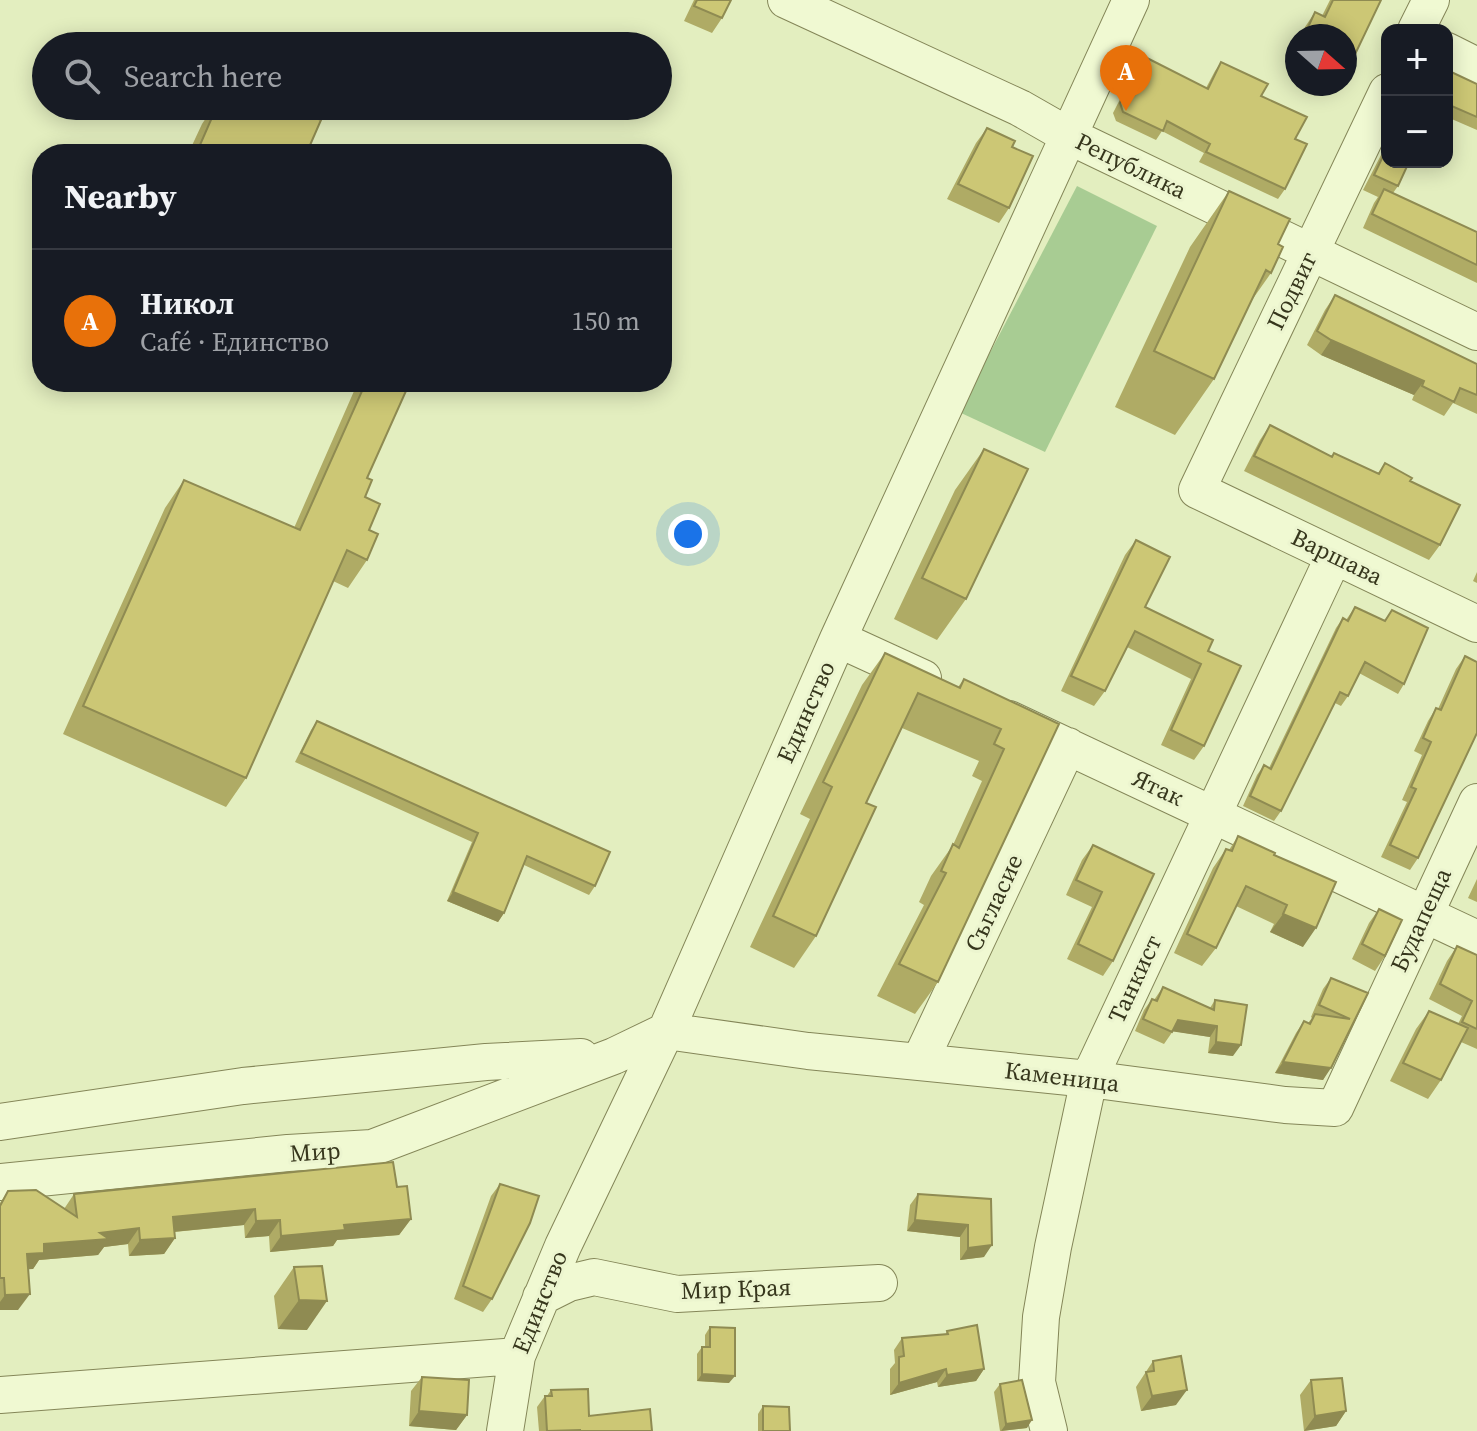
<!DOCTYPE html>
<meta charset="utf-8">
<style>
:root{--surface:#171b24;--page:#20242c;--text:#f1f3f6;--muted:#9ea1a6;--line:#363941;--accent:#956027}
body{margin:0;font-family:"Source Serif 4",serif;background:var(--page);color:var(--text)}
.controls{position:absolute;right:24px;top:24px;display:grid;overflow:hidden;border-radius:16px;box-shadow:0 4px 20px #0003}
.controls button{width:72px;height:72px;display:grid;place-items:center;padding:0;border:0;border-bottom:2px solid var(--line);background:var(--surface);color:var(--text);font:40px sans-serif}
.compass{position:absolute;left:1285px;top:24px;width:72px;height:72px;border-radius:50%;background:var(--surface);box-shadow:0 4px 20px #0003;rotate:110deg}
.you{position:absolute;left:688px;top:534px;width:28px;height:28px;margin:-20px;border:6px solid #fff;border-radius:50%;background:#1a73e8;box-shadow:0 0 0 12px #1a73e833}
.badge{display:grid;place-items:center;width:52px;height:52px;border-radius:50%;background:var(--accent);color:#fff;font-size:26px;font-weight:700}
.pin{position:absolute;translate:-50% -66px;filter:drop-shadow(0 2px 4px #0008)}
.pin::after{content:'';position:absolute;top:42px;width:28px;height:24px;background:inherit;clip-path:polygon(0 0,100% 0,50% 100%)}
.list{margin:0;padding:0;list-style:none}
h2{display:flex;justify-content:space-between;align-items:center;height:104px;margin:0;padding:0 32px;font-size:34px}
h2 small{font-size:26px;font-weight:400;color:var(--muted)}
.list li{display:grid;grid-template-columns:52px 1fr auto;gap:24px;align-items:center;box-sizing:border-box;height:144px;padding:0 32px;border-top:2px solid var(--line)}
.list b{display:block;font-size:30px;white-space:nowrap}
.list p{margin:0;font-size:26px;white-space:nowrap;color:var(--muted)}
.list em{font-size:26px;font-style:normal;color:var(--muted)}
.icon{flex:none;width:44px;height:44px;fill:none;stroke:currentColor;stroke-width:2;stroke-linecap:round;stroke-linejoin:round}
.map{position:relative;flex:none;width:1477px;height:1431px;overflow:hidden}
.search{position:absolute;background:var(--surface);box-shadow:0 4px 20px #0003;left:32px;top:32px;width:640px;height:88px;display:flex;align-items:center;gap:20px;box-sizing:border-box;padding:0 28px;border-radius:44px;color:var(--muted);font-size:30px}
.panel{position:absolute;background:var(--surface);box-shadow:0 4px 20px #0003;left:32px;top:144px;width:640px;height:248px;border-radius:32px}
.map>svg:first-child{display:block}
</style>
<div class="map">
<svg width="1477" height="1431" viewBox="0 0 1477 1431">
<rect width="100%" height="100%" fill="#e3eebf"/>
<path fill="#a8cc93" d="M1077,186l80,40 -112,226 -86,-40z"/>
<g fill="none" stroke-linecap="round" stroke-linejoin="round">
<g stroke="#848658" stroke-width="38">
<path id="minor" d="M786,0l234,108 49,28 408,196
M1416,30l15,-30
M1447,51l30,15
M1387,92l-190,398 280,134
M838,639l85,39
M1009,719l468,220
M666,1031l142,20 281,28 196,26 50,3 142,-306
M920,1061l148,-315
M0,1122l243,-36 243,-24 95,-5
M0,1182l288,-29 84,-5 242,-92 52,-25
M541,1297l28,-14 25,-6 83,17 202,-11
M0,1395l517,-39
M505,1431l12,-75 46,-110 103,-215 172,-392 293,-639
M1049,1431l-12,-49 4,-65 12,-70 36,-168 245,-523"/>
</g>
<use href="#minor" stroke="#f0f9d2" stroke-width="36"/>
</g>
<path fill="#afab65" d="M694,0h37l-9,18 -10,15 -28,-12z
M1330,0h51l-32,67 -4,6v-37h-44l4,-9 10,-15 7,4z
M1297,43v20l-8,-4z
M1143,56l63,32 9,-17 6,-9 40,34 34,43 -10,50 -7,10 -79,-37 5,-9 -42,-22 -6,9 -40,-19 -3,-8 24,-47z
M1447,70l30,14v46l-30,-13z
M214,106h31l21,10 7,-10h15l19,46 5,2h-124l14,-30z
M987,128l25,19 -3,61 -10,15 -52,-24 29,-56z
M1387,145v17l11,24 -5,7 84,39v51l-114,-55 11,-25 4,-6 -15,-7 18,-35z
M1229,191l49,53 -7,29 -19,27 -38,79 -39,56 -60,-28 75,-160z
M1335,295l142,69v50l-24,-11 -9,13 -32,-16 2,-5 -93,-40 -14,-10 18,-35z
M358,382h52l-43,96 -2,19 4,33 -2,30 -19,28 -15,-7 -87,197 -20,29 -163,-73 102,-226 19,-28 110,48z
M1270,425l61,32 47,16 7,-10 25,18 30,64 -11,15 -185,-89 16,-31z
M984,449l-18,150 -29,41 -43,-21 61,-129z
M1136,540l9,67 63,44 -4,95 -10,14 -33,-15 30,-66 -64,-32 -22,44 -11,15 -33,-15 64,-136z
M1477,572v11l-4,-2z
M1355,607l29,14 8,-11 12,74 -6,10 -39,-21 -11,23 -7,10 -6,-3 -54,108 -7,10 -31,-15 14,-31 7,-10 5,3 67,-140 7,-10 3,2z
M885,653l73,34 6,-8 95,45 -121,258 -23,32 -38,-18 47,-91 -5,-3 12,-26 22,-31 29,-64 -10,-5 7,-15 -77,-33 -36,75 -50,133 -22,32 -44,-21 60,-128 -10,-5 62,-129z
M1465,656l-47,202 -8,12 -29,-13 26,-55 -5,-2 20,-45 -8,-4 14,-30 8,-13 2,1 18,-40z
M317,721l278,165 -6,9 -65,-30 -20,48 -6,9 -51,-21 25,-59 -177,-80 16,-32z
M1238,836l36,19 29,92 -33,-15 4,-8 -38,-18 -20,42 -14,18 -28,-13 39,-85 13,-19 3,1z
M1093,845l61,29 -41,87 -10,15 -36,-17 25,-52 -26,-12 16,-35z
M1477,879v23l-9,-4z
M1379,909l6,47 -10,15 -23,-12 17,-36z
M1457,946l20,9v94l-16,-7 -20,38 -13,19 -38,-18 26,-52 13,-18 29,13 4,-8 -33,-17 18,-38z
M1331,978l37,15 -45,87 -48,-7 21,-40 8,-12 4,2 4,-5 -1,-1 12,-28z
M1163,987l47,21 5,-8 18,56 -25,-3 2,-16 -37,-6 -9,13 -29,-13 9,-21 8,-11 2,1z
M500,1184l-8,115 -9,13 -29,-13 37,-103z
M397,1187l14,32 -12,16 -62,5 -4,6 -63,6 -1,-16 -24,2 -1,-13 -70,7 1,6 -11,16 -35,2 -1,-12 -24,3 -6,8 -59,5 -6,9h-5l-10,41h-18v-107l8,-12 56,18 10,-15z
M918,1194l73,5 -7,58 -24,3v-23l-53,-6 3,-26z
M294,1267l13,63 -29,-1 -4,-33z
M710,1327l19,56 -32,-2v-27l5,-7h3v-12z
M947,1331l37,38 -8,12 -38,6 -1,-5 -47,13v-26l5,-6 -1,-13 8,-12 43,-3z
M1153,1361l23,44 -35,6 -5,-24z
M422,1377l45,38 -11,15 -47,-4 2,-35z
M1311,1380l35,31 -10,15 -32,5 -4,-36z
M1000,1384l27,44 -27,3 -6,-39z
M551,1390l38,26 63,15h-113l-2,-24 8,-11h2z
M763,1406l27,25h-32v-17z"/>
<path fill="#8f8b52" d="M1331,340l93,41 -10,14 -93,-40z
M453,892l51,21 -6,9 -51,-21z
M1283,914l33,14 -13,19 -33,-15z
M1178,1020l39,6 -7,11 -40,-6z
M1216,1042l25,3 -8,11 -25,-3z
M1283,1062l48,6 -8,12 -48,-7z
M255,1209l-11,16 -82,8 11,-16z
M411,1219l-12,16 -62,5 -4,6 -63,6 11,-16 63,-11z
M280,1220l-11,16 -24,2 11,-17z
M915,1220l53,5 -8,12 -53,-6z
M139,1228l-11,16 -24,3 -6,8 -59,5 -6,9 -17,1 11,-16 17,-10 56,-11z
M175,1238l-11,16 -35,2 11,-16z
M992,1245l-8,12 -24,3 8,-12z
M30,1294l-12,16h-18v-8l5,-7z
M299,1300l28,1 -20,29 -29,-1z
M946,1369l-9,13 -47,13 9,-12z
M984,1369l-8,12 -38,6 9,-12z
M702,1374l33,2 -6,7 -32,-2z
M1187,1390l-11,15 -35,6 11,-15z
M419,1411l48,4 -11,15 -47,-4z
M1346,1411l-10,15 -32,5 11,-15z
M1032,1420l-5,8 -26,3 5,-7z"/>
<path fill="#ccc775" stroke="#8f8b52" stroke-width="2" d="M697,0h34l-9,18 -28,-12z
M1333,0h48l-32,67 -4,-2v-29h-41l11,-24 10,5z
M1143,56l65,33 13,-27 47,22 -7,12 46,21 -12,22 12,5 -22,45 -79,-37 4,-8 -43,-23 -4,10 -40,-19 -3,-9z
M1447,70l30,14v33l-30,-13z
M217,106h28l25,11 4,-11h14l33,14 -14,32 5,2h-116z
M987,128l28,13 -3,6 21,9 -24,52 -51,-24z
M1387,148v14h22l-11,24 -24,-11z
M1384,189l93,43v33l-105,-51z
M1229,191l61,28 -12,25 5,3 -12,26 -5,-3 -52,109 -60,-28z
M1335,295l142,69v31l-17,-7 -6,14 -32,-16 2,-5 -93,-41 -14,-9z
M366,382h44l-43,96 5,2 -7,17 15,7 -11,26 9,4 -11,26 -20,-10 -101,228 -163,-72 101,-226 116,50z
M1270,425l62,32 2,-4 45,21 6,-11 27,15 -2,3 50,24 -20,40 -186,-89z
M984,449l44,20 -62,130 -44,-21z
M1136,540l34,17 -25,50 68,33 -5,11 33,15 -37,80 -33,-16 30,-66 -66,-33 -30,60 -34,-15z
M1355,607l30,14 7,-11 36,18 -24,56 -39,-22 -17,34 -8,-4 -59,119 -31,-15 14,-31 7,4 72,-151 5,3z
M885,653l75,35 4,-9 95,45 -121,258 -39,-18 47,-91 -5,-2 12,-27 6,4 45,-99 -10,-5 7,-15 -83,-36 -52,110 10,4 -60,129 -43,-20 59,-129 -9,-5z
M1465,656l12,6v71l-59,125 -28,-13 26,-56 -5,-2 20,-45 -8,-4 13,-30 5,2z
M317,721l293,131 -15,34 -68,-30 -23,57 -51,-21 25,-59 -177,-80z
M1238,836l37,17 -1,2 62,27 -20,46 -33,-14 4,-9 -41,-19 -30,62 -29,-14 39,-85 6,2z
M1093,845l61,29 -41,87 -35,-17 24,-52 -26,-12z
M1379,909l23,11 -17,36 -23,-12z
M1457,946l20,9v74l-15,-7 10,-21 -32,-17z
M1331,978l37,15 -37,75 -48,-6 21,-41 6,3 5,-10 35,5 -31,-14z
M1163,987l51,23 1,-10 32,5 -6,40 -25,-3 1,-16 -39,-6 -6,12 -29,-13 9,-20 5,2z
M1429,1011l39,17 -27,52 -38,-17z
M393,1162l4,25 10,-1 4,33 -67,6 1,5 -64,6 -1,-16 -24,1 -1,-12 -82,8 2,21 -35,2 -1,-12 -39,5 9,6 -65,5v9l-17,1 3,40 -25,1 -1,-17h-4v-72l8,-15 28,-1 41,27 -3,-23z
M500,1184l39,12 -9,27 -38,76 -29,-13z
M918,1194l73,5 1,46 -24,3v-23l-53,-5z
M322,1266l5,35 -28,-1 -5,-33z
M977,1325l7,44 -37,6 -1,-6 -47,14v-26l5,-1 -2,-18 46,-4 -1,-3z
M710,1327l25,1v48l-33,-2v-27h8z
M1181,1356l6,34 -35,6 -6,-24 8,-1 -1,-10z
M422,1377l47,3 -2,35 -48,-4z
M1342,1378l4,33 -31,5 -4,-36z
M1022,1380l10,40 -26,4 -6,-40z
M588,1389l1,27 61,-7 2,22h-72v-1l-33,1 -2,-35h7l-1,-6z
M763,1406l26,1 1,24h-27z"/>
<g text-anchor="middle" stroke-width="6" stroke-linejoin="round" paint-order="stroke">
<g font-size="24" fill="#36361c" stroke="#ecf5cf">
<text transform="translate(1131 166) rotate(26)" y="8">Република</text>
<text transform="translate(1292 291) rotate(-64)" y="8">Подвиг</text>
<text transform="translate(1337 557) rotate(26)" y="8">Варшава</text>
<text transform="translate(806 712) rotate(-66)" y="8">Единство</text>
<text transform="translate(1158 788) rotate(25)" y="8">Ятак</text>
<text transform="translate(994 903) rotate(-65)" y="8">Съгласие</text>
<text transform="translate(1421 920) rotate(-65)" y="8">Будапеща</text>
<text transform="translate(1135 979) rotate(-65)" y="8">Танкист</text>
<text transform="translate(1062 1077) rotate(7)" y="8">Каменица</text>
<text transform="translate(315 1152) rotate(-4)" y="8">Мир</text>
<text transform="translate(736 1289) rotate(-2)" y="8">Мир Края</text>
<text transform="translate(540 1302) rotate(-68)" y="8">Единство</text>
</g>
</g>
</svg>
<div class="controls">
<button>+</button>
<button>−</button>
</div>
<svg class="compass" viewBox="-18 -18 36 36"><path d="M0-13l5 13h-10z" fill="#e53935"/><path d="M0 13l5-13h-10z" fill="#9ea1a6"/></svg>
<div class="you"></div>
<div class="pin badge" style="left:1126px;top:111px;background:#e8710a">A</div>
<div class="search"><svg class="icon" aria-label="search" viewBox="0 0 24 24"><circle cx="10" cy="10" r="6"/><path d="M15 15l6 6"/></svg>Search here</div>
<section class="panel">
<h2>Nearby<small></small></h2>
<ul class="list">
<li><span class="badge" style="background:#e8710a">A</span><div><b>Никол</b><p>Café · Единство</p></div><em>150 m</em></li>
</ul>
</section>
</div>
